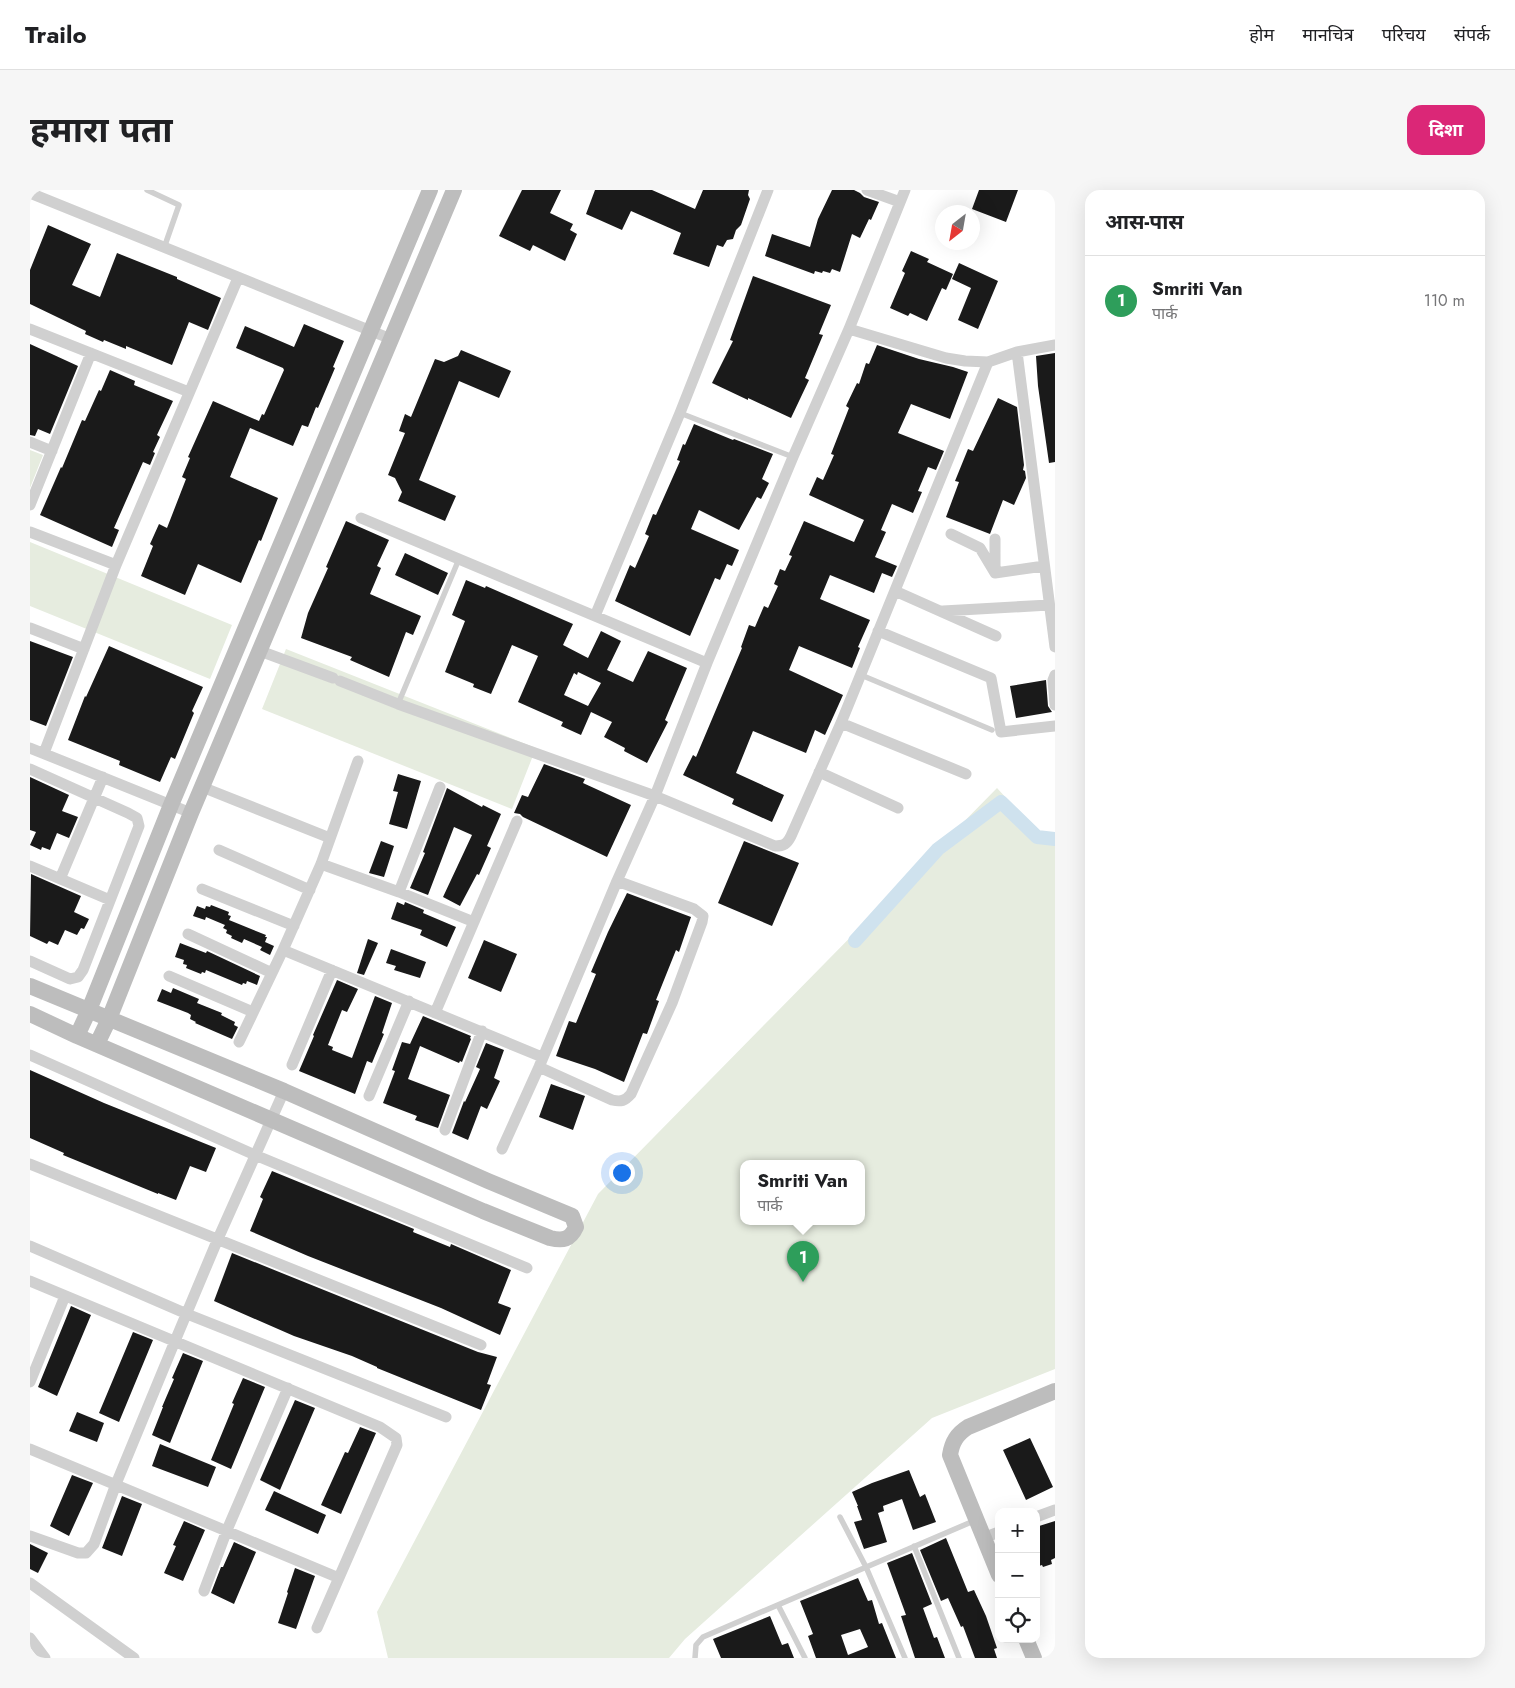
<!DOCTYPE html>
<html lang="hi">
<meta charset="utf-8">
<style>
:root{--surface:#fff;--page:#f6f6f6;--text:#202124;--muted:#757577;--line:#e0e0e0;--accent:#db2777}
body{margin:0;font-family:Jost,"Noto Sans Devanagari",sans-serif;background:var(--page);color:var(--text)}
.controls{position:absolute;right:15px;bottom:15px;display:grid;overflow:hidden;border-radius:10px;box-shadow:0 5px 20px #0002}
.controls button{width:45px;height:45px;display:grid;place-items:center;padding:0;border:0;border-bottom:1px solid var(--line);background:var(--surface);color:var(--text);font:25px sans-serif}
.compass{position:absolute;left:905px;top:15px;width:45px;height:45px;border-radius:50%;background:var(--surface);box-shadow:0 5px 20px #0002;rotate:211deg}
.you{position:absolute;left:591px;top:982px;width:18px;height:18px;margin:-12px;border:4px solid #fff;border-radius:50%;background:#1a73e8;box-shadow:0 0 0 8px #1a73e833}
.badge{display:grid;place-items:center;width:32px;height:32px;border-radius:50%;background:var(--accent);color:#fff;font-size:16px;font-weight:700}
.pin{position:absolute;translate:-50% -41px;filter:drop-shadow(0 1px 2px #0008)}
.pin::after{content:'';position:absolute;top:26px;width:18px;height:15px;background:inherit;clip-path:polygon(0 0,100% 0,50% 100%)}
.popup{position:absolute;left:710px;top:970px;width:125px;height:65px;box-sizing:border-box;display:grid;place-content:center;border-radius:10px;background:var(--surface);filter:drop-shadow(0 1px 4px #0005);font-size:16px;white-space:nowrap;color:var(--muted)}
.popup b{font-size:19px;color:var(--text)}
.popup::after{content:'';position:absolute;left:50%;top:100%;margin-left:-10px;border:10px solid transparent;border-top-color:var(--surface)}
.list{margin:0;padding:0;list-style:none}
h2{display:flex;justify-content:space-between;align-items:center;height:65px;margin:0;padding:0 20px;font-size:21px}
h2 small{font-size:16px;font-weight:400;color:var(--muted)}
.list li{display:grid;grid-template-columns:32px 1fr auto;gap:15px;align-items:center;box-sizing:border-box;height:90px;padding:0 20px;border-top:1px solid var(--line)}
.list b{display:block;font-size:19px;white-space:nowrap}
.list p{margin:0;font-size:16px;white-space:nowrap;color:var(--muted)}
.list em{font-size:16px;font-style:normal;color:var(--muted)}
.icon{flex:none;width:28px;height:28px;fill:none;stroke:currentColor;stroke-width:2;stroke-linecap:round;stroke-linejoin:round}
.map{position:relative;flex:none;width:1025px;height:1468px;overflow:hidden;border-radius:15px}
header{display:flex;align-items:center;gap:30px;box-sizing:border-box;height:70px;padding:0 25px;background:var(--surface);border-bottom:1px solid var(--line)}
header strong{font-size:24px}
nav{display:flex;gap:28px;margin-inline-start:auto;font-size:18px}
.intro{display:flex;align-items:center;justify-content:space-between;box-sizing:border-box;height:120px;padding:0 30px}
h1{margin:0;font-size:35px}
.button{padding:12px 22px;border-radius:15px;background:var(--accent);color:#fff;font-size:18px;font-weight:700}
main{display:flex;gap:30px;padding:0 30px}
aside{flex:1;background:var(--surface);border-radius:15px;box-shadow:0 5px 20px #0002}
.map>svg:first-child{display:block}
</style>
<header>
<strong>Trailo</strong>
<nav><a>होम</a><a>मानचित्र</a><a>परिचय</a><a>संपर्क</a></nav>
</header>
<div class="intro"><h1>हमारा पता</h1><a class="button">दिशा</a></div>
<main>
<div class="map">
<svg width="1025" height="1468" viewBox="0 0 1025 1468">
<rect width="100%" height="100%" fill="#fff"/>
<path fill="#e6ecdf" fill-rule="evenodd" d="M0,260l13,5 -13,33z
M0,352l202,83 -22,54 -180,-73z
M256,459l250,99 -24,61 -250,-100z
M967,598l52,57 6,-2v526l-123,49 -247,221 -16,19h-281l-11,-46 221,-418zM714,973h118v58h-118z"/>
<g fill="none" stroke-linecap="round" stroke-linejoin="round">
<path stroke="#cfe2ee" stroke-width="14" d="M825,751l83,-92 63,-47 36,35 18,2"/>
</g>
<path fill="#1a1a1a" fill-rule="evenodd" d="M492,0h39l-11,23 23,11 -3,6 7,4 -12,27 -32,-16 -3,6 -31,-15z
M565,0h57l43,19 8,-19h46l-1,5 2,4 -9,26 -5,5 -3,9 -6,1 -4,7 -6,-2 -8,22 -36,-13 8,-21 -50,-22 -9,19 -36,-16z
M802,0h22l6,3 4,4 15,5 -8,18 -2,-1 -9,19 -8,-4 -12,38 -8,-3 -2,4 -7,-2 -1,2 -7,-2 -1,3 -49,-18 7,-22 38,13 8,-28z
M949,0h39l-12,32 -34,-13z
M18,35l43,19 -19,41 28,12 17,-44 60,24v2l44,19 -13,32 -19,-8 -17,43 -46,-19v3l-22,-9 -1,2 -18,-8 1,-3 -56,-27v-34z
M881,61l18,8 -2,3 26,12 -7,16 -4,-2 -15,33 -17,-8 -2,3 -18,-8 15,-35 -3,-2z
M929,73l39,18 -20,48 -20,-9 13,-32 -19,-9z
M723,86l78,29 -12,29 4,1 -18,43 4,2 -18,38 -43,-20v2l-36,-17 21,-42 -3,-1z
M274,134l40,17 -11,26 2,1 -17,40 -2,-1 -8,20 -6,-2 -9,21 -43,-18 -20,49 48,21 -17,43 -2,-1 -18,43 -43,-19 -13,31 -44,-19 12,-30 -3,-2 9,-20 8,4 19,-49 -4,-2 8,-19 -2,-1 25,-56 46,20 3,-7 2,1 20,-45 -1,-2 -47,-20 9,-22 49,21z
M0,154l48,22 -28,68 -12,-5 -3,7 -5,-1z
M847,155l42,14 34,8 15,5 -18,47 -39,-15 -13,29 46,18 -8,19 -8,-3 -10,24 4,1 -9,21 -21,-9 -11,26 5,2 -11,25 22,9 -5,11 -10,-4 -8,20 -44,-18 -10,24 50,21 -12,27 2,1 -8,20 -53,-22 -10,24 54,25 -18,40 -10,-5 -9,23 -53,-22 -17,42 48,22 -12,27 -40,-18 2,-5 -51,-24 10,-20 3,2 46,-109 -1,-1 8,-22 6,2 9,-21 4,2 10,-22 -4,-2 6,-15 5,2 7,-15 -3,-1 15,-34 50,21 10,-22 -55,-25 8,-18 6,3 11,-25 -3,-1 18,-46 -3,-2 11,-23 2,1 7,-21 3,1z
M431,160l50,21 -12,27 -40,-17 -40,99 37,16 -11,25 -47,-20 4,-9 -7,-14 -7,-3 17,-42 -6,-2 6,-17 6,3 24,-58 9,3 14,-6z
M1025,163v109l-6,1 -11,-77 -2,-30z
M80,180l25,11 -1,4 39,16 -16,34 3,2 -7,15 2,1 -5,12 -7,-3 -29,66 5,2 -7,17 -72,-32 21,-48 1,1 20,-48 3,1 14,-31 2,1z
M968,208l19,9 7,58 -1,5 2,1 1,7 -12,27 -11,-5 -13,34 -44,-17 13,-35 -4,-1 13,-32 5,2z
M664,234l39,16 1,-1 39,15 -11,25 7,4 -8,16 -4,-2 -18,33 -40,-20 -8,19 48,21 -7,16 -5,-2 -7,16 -5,-2 -25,58 -75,-35 15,-36 5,3 14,-32 -4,-2 8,-20 3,1 24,-54 -3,-1 6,-16 2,1z
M316,331l43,19 -12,26 4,2 -11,26 51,22 -8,19 -7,-3 -17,45 -39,-17 2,-3 -51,-19 7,-25 20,-45 -2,-1z
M375,363l43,20 -10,22 -43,-20z
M436,390l19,8 1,-2 87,38 -10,21 25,13 13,-27 20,10 -14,29 26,12 15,-31 39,17 -22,52 3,2 -21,41 -23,-12 1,-3 -21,-11 8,-15 -21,-10 -10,23 -20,-9 2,-4 -45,-20 20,-46 -26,-11 -21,49 -18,-7 1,-3 -29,-12 20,-51 -13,-6zM548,482l23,11 -13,23 -24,-11 10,-22 3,2z
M0,451l43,16 -27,69 -16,-6z
M79,456l94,41 -11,24 2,2 -19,46 -4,-2 -11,25 -41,-17 1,-4 -52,-21 17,-44 1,1z
M1016,490l2,26 4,6 -36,6 -6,-32z
M514,574l41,15 -2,4 48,22 -24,52 -84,-40 -3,-3 -6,-1 8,-18 6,2z
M368,584l23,7 -14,48 -18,-5 9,-32 -5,-1z
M0,587l39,18 -7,16 16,6 -9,21 -12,-5 -7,17 -8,-3 -1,3 -11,-5 6,-13 -6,-2z
M417,598l35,19 1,-2 18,9 -14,32 4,2 -12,27 -2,-1 -17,32 -17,-9 29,-62 -18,-8 -26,68 -18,-7 15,-35 -2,-1z
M351,651l13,5 -10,31 -15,-4z
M714,651l55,22 -27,63 -54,-23z
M1,684l50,22 -7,16 15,7 -5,10 -3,-1 -4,7 -12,-5 -7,15 -9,-4 -2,3 -17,-8z
M597,703l64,24 -12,35 -3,-2 -20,50 3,1 -12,33 -4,-1 -19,49 -29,-13 -39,-13 13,-35 7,2 20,-49 -5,-2 17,-40z
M367,712l7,3 1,-3 19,8 -1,3 33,14 -9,20 -27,-12 2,-5 -31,-11z
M181,715l18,7 -1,3 3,1 -2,4 37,15 -1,2h2l-2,5 9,4 -4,9 -10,-5 2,-3 -18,-8 -2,4 -11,-5 1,-2 -6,-3 1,-3 -4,-2 2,-3 -19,-8 -1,3 -12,-4 4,-10 8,3 1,-3 4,1z
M338,749l10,4 -14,32 -7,-2z
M454,750l33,14 -16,38 -33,-14z
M150,753l26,10 1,-2 53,25 -3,9 -10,-4 -1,3 -3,-1 -1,2 -36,-15 -1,3 -3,-1 -1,2 -15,-6 1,-3 -4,-1 1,-4 -9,-3z
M361,759l35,13 -6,16 -26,-8 2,-4 -10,-3z
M307,790l21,9 -11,23 -5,-2 -14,35 5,2 -1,3 20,8 23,-62 17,7 -10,30 2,1 -12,29 -5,-2 -12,33 -56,-23 15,-35 -1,-1z
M143,798l26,11 -2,4 25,10 -1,2 14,7 -1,3 4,2 -6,12 -37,-16 1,-1 -6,-3 1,-4 -3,-2 -31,-12 5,-12 9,4z
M393,826l48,20 -1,2 1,1 -9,23 -2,-1 -1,2 -39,-17 -12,33 42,16 -12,33 -23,-8 2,-4 -34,-13 12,-32 -3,-1 10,-28 8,2z
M456,853l18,7 -10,28 6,3 -13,28 -6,-3 -13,34 -16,-7 12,-32 1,1 15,-33 -4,-2z
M0,880l74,33 112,45 -10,24 -16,-6 -14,34 -18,-7v1l-95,-39 1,-2 -34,-15z
M521,894l34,12 -12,34 -34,-13z
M242,981l142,58 -1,3 37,15 1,-3 60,26 -13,33 13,5 -11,27 -59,-27 -133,-52 -58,-25 13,-32 -3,-2z
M202,1063l246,99 19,5 -10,27 4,1 -10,25 -104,-42v-1l-25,-11 -58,-20 -80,-35z
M41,1116l20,9 -34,81 -19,-9z
M103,1142l20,8 -34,82 -20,-9z
M153,1163l20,8 -33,82 -18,-8 11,-28h-1l12,-28 -2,-1z
M213,1188l22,9 -34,82 -20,-9 23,-56 -2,-1z
M265,1210l20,8 -35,82 -20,-10z
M47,1222l27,11 -7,19 -28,-11z
M330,1237l16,6 -35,81 -20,-9 24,-53 3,1z
M1000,1248l23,49 -27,13 -23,-50z
M130,1254l56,23 -8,20 -56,-21z
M879,1280l11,27 5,-3 11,28 -23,8 -11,-31 -19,7 1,5 -6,2 9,29 -23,7 -10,-27 8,-2 -5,-14h1l-6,-14 20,-9z
M42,1285l21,8 -24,53 -19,-10z
M244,1301l52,24 -8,19 -53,-24z
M92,1306l20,8 -20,52 -20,-8z
M154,1331l21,9 -22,51 -19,-8 12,-27 -3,-1z
M1025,1331v37l-4,2 1,4 -9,3 -1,-2 -6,2v-40z
M916,1348l22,54 6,-2 12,26 11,32 -3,1 3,9h-22l-12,-32 -2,1 -13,-29 -7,3 -21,-51z
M204,1352l22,10 -22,52 -23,-11 10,-26h2z
M0,1354l18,9 -10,20 -8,-4z
M882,1363l20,51 -9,4 11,30 3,-1 8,21h-30l-14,-42 5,-1 -19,-52z
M265,1378l20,8 -19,53 -18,-6 10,-30 -1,-1z
M828,1388l10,23 4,-1 7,24 3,-1 14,35h-80l-8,-22 5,-2 -13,-33zM830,1439l8,18 -20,8 -7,-20z
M740,1426l12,29 6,-2 6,15h-73l-8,-19z"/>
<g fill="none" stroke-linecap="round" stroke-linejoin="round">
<path stroke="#d0d0d0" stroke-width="5.5" d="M117,0l32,15 -15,43
M650,223l113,44
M831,485l131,55
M368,514l61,-145
M810,1327l26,50 39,91
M884,1356l45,112
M748,1415l27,53
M665,1468l1,-13 7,-8 273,-117"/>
<path stroke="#d0d0d0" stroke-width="11" d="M837,0l33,12
M0,3l361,146
M0,139l159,63
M819,139l97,29 19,3 23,1 29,-10 38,-7
M987,162l38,295
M0,252l22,9
M0,315l61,-152
M331,328l346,145
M0,342l86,33
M921,344l29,14 15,25 49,-7
M965,383v-34
M865,401l101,45
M913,421l106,-6
M565,426l85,-203 88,-223
M0,438l54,21
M848,441l113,47 10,54 54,-6
M230,461l73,27
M1025,485l-2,5 2,25
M310,491l58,23 257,92 120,50c9,0 12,-2 16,-10l50,-113 147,-361
M811,533l125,51
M0,558l161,65
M14,563l72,-188 122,-287
M0,579l98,44 9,5 2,8 -56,144 -5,7 -8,2 -40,-18
M789,582l79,36
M172,597l128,51
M189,660l91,40
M291,674l78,28 75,30
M0,676l80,34
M30,689l43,-102
M172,699l92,37
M369,702l41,-105
M158,744l84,39
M253,760l259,107
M139,786l84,36
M405,823l82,-192
M209,852l44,-92 38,-86 37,-103
M0,865l225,100 272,113
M262,875l40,-95
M509,877l73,33c9,2 13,1 19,-6l41,-91 30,-81 1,-6 -9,-7 -77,-28
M339,906l40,-95
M415,940l37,-99
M472,959l37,-82 78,-186 38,-85 52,-133 86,-206 56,-128 56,-139
M0,974l451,181
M0,1056l157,68 259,103
M0,1091l350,146 16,11 1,7 -80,183
M0,1192l35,-86
M0,1259l309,129
M1006,1327l19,-7
M0,1346l48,17h8l8,-9 22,-60 59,-143 42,-100 67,-150
M953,1348l16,-6
M0,1393l104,75
M174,1401l23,-61 61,-142
M0,1448l15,20"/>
<path stroke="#bdbdbd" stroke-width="16" d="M0,796l254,105 204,90 84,35 4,11c-6,13 -13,14 -26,11l-67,-27 -406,-175 -47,-22
M47,846l12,-26 82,-205 259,-615
M67,854l12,-25 82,-206 263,-623
M969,1385l-49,-120c2,-13 7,-21 18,-28l87,-36
M996,1449l8,19"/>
</g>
</svg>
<div class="controls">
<button>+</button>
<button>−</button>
<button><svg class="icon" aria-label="locate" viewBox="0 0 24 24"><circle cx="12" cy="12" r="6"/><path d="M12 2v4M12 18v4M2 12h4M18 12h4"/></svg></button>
</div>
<svg class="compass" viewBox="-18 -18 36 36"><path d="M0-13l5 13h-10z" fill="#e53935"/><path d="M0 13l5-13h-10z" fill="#757577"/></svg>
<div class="you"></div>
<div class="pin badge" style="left:773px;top:1092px;background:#2e9e5b">1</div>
<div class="popup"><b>Smriti Van</b>पार्क</div>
</div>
<aside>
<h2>आस-पास<small></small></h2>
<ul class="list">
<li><span class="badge" style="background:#2e9e5b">1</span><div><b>Smriti Van</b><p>पार्क</p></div><em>110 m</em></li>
</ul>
</aside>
</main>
